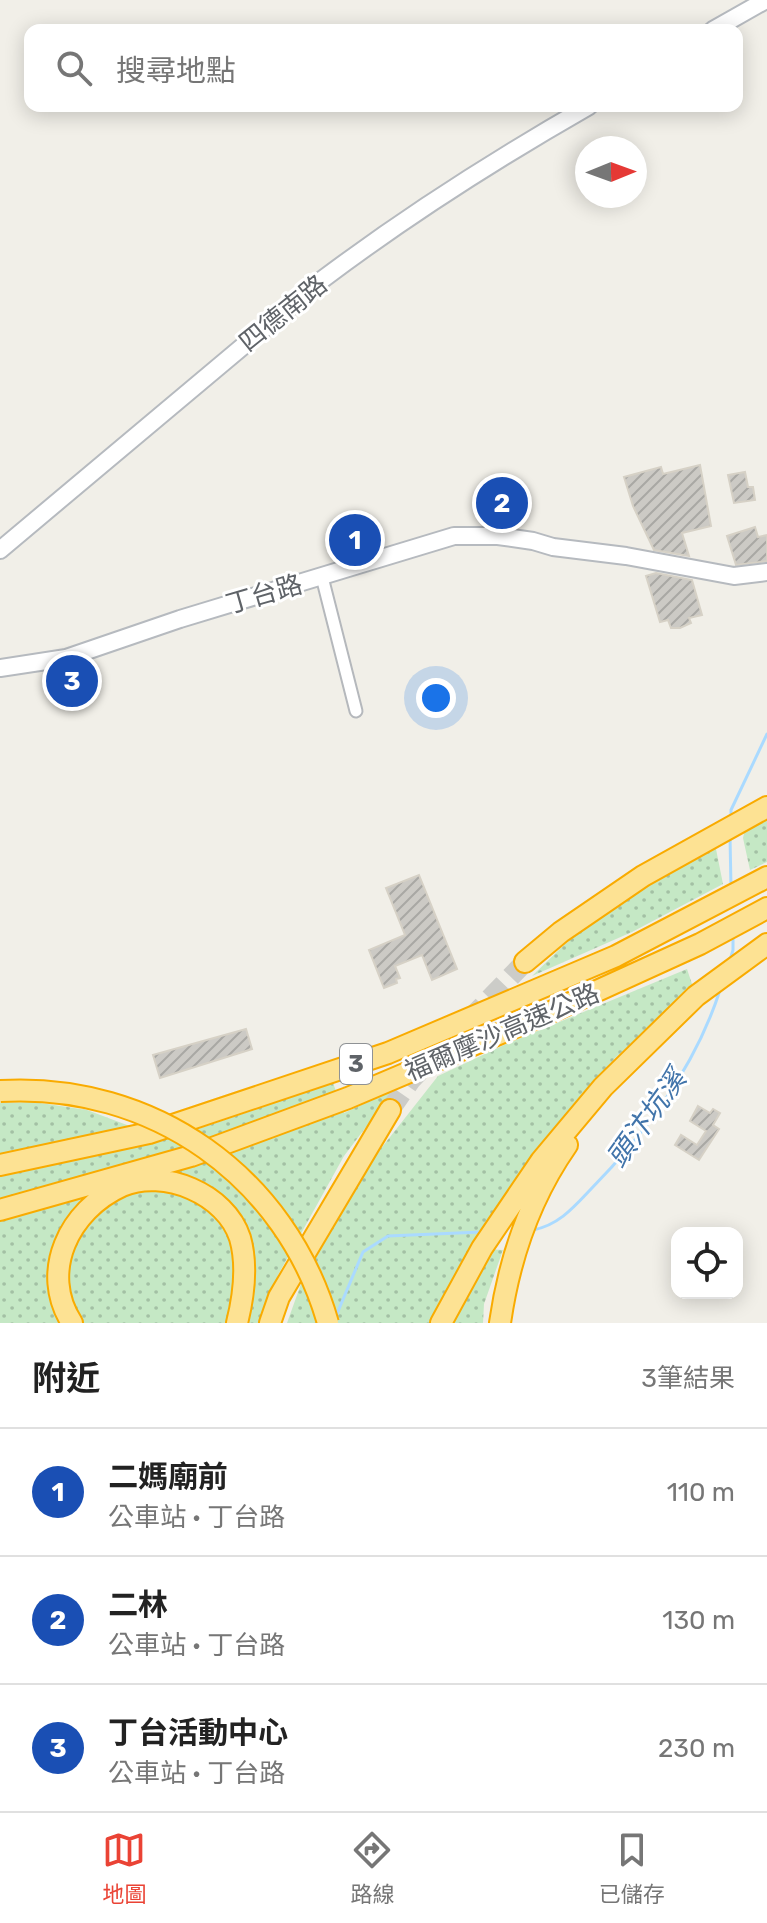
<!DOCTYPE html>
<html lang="zh-TW">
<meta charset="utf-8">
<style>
:root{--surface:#fff;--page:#f6f6f6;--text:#222;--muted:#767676;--line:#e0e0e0;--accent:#ea4335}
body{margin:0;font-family:Rubik,"Noto Sans TC",sans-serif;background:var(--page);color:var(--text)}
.controls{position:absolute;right:24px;bottom:24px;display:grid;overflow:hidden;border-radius:16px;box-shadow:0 4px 20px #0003}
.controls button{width:72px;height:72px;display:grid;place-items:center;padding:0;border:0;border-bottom:2px solid var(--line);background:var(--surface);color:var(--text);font:40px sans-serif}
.compass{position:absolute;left:575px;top:136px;width:72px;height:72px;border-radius:50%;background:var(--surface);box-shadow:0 4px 20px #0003;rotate:89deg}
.you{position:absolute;left:436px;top:698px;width:28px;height:28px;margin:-20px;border:6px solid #fff;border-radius:50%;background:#1a73e8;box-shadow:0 0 0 12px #1a73e833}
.badge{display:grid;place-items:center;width:52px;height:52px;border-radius:50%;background:var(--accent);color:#fff;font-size:26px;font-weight:700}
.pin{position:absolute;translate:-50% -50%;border:4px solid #fff;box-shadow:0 2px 8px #0006}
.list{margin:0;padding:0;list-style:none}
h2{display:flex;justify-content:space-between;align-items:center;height:104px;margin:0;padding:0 32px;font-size:34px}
h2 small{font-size:26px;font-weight:400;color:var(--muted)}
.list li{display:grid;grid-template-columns:52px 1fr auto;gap:24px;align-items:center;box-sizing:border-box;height:128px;padding:0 32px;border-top:2px solid var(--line)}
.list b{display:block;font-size:30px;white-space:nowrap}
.list p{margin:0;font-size:26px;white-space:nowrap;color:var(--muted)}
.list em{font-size:26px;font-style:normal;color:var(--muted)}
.icon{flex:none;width:44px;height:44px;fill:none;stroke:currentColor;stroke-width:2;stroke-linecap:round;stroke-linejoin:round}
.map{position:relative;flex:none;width:767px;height:1323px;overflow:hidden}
.search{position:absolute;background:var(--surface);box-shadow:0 4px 20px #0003;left:24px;right:24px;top:24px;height:88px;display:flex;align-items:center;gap:20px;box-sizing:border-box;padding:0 28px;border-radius:16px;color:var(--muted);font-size:30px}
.sheet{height:488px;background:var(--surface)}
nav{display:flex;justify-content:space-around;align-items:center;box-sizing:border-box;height:112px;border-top:2px solid var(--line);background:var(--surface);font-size:22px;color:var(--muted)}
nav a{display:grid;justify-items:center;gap:4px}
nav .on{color:var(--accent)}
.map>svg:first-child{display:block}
</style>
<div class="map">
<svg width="767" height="1323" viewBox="0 0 767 1323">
<defs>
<pattern id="grass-dots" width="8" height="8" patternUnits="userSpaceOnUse" patternTransform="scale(2)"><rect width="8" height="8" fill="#c5e8c5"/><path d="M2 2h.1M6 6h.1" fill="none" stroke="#a3c0a4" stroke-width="1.8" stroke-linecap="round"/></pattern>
<pattern id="building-hatch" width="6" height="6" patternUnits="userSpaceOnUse" patternTransform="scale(2)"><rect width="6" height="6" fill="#cccac5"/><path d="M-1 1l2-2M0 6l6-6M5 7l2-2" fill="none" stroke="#a9a8a4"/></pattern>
</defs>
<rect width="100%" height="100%" fill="#f1efe8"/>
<path fill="url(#grass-dots)" d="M767,818v44l-17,8 -7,-32 2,-9z
M715,844l8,40 -91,48 -100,44 31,-30 44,-36z
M687,969l6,18 -78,71 -59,69 -87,121 34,2 -19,54 -1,19h-196l24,-67 68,-105 59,-75 66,-31z
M333,1083l11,30 50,-23 -50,66 -66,119 -17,48h-261v-146l198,-48z
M34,1102l53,8 48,18 -135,28v-53z"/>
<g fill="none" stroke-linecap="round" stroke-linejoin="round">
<path stroke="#aadaff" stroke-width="3" d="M731,816v-6l36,-76
M730,836l1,52
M730,960l3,-10v-14
M533,1230c26,-5 41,-23 58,-41 55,-56 105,-124 129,-199
M336,1316l27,-64 25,-16 93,-4"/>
</g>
<path fill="url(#building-hatch)" stroke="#d6d1c6" stroke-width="2" d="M700,465l11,61 -29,7 7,23 -35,-6 -21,-44 -9,-29 37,-10 2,7z
M745,472l3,15h5l2,13 -21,3 -6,-28z
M755,527l3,10 9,-2v26l-31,4 -9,-29z
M656,573l36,7 10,35 -13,3 2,5 -11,5h-9l-3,-8 -8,2 -14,-46z
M419,875l38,94 -25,11 -10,-25 -27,11 5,12 -4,1 1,4 -13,5 -15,-38 36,-15 -19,-47z
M246,1029l6,20 -92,29 -7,-23z
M698,1106l12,7 3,-4 7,4 -7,12 6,4 -20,31 -24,-15 6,-10 16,10 9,-14 -16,-10z"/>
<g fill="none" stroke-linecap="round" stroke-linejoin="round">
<path stroke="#ccccc8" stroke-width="20" stroke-dasharray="20 10" stroke-linecap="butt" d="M390,1110l21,-30 114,-118"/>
<g stroke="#b5b8bc" stroke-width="15">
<path id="street" d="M322,577l34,134"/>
</g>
<g stroke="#b6babf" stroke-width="20">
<path id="secondary" d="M713,30l53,-30
M0,550l323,-271c84,-63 175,-121 266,-173
M0,668l66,-10 114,-39 274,-83h44l35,5 20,6 73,9 108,20 33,-4"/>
</g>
<g stroke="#f9ab00" stroke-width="24">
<path id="highway" d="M525,962l36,-30 82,-56 124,-69
M0,1165l149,-32 239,-80 228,-97 151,-79
M0,1210l191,-54 157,-58 205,-87 147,-67 67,-36
M72,1323c-33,-51 -3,-113 50,-137 42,-18 104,8 118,52 8,28 4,57 -3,85
M270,1323l9,-26 111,-187
M441,1323l41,-75 59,-87 62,-74 93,-91 71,-52
M500,1323c9,-63 30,-125 67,-178"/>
</g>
<use href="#street" stroke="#fff" stroke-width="11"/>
<use href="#secondary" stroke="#fff" stroke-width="16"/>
<use href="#highway" stroke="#fde293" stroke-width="20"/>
<g stroke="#f9ab00" stroke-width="24" stroke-linecap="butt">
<path id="highway-bridge" d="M0,1091c152,-9 286,85 328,232"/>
</g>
<use href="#highway-bridge" stroke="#fde293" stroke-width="20"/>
</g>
<g text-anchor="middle" stroke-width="6" stroke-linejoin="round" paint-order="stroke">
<rect fill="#fff" stroke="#8f9295" stroke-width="2" x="340" y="1044" width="32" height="40" rx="6"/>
<g font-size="24" font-weight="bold" fill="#5f6368">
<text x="356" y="1072">3</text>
</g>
<g font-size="26" fill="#5f6368" stroke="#fff">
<text transform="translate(283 313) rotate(-39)" y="9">四德南路</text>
<text transform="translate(264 594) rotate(-16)" y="9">丁台路</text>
<text transform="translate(502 1032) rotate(-23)" y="9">福爾摩沙高速公路</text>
</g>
<g font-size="28" font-style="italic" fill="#4174aa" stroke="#fff">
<text transform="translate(646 1118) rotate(-54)" y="10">頭汴坑溪</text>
</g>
</g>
</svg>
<div class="controls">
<button><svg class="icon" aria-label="locate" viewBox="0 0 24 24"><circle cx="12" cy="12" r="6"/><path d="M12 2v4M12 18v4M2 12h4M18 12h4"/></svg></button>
</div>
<svg class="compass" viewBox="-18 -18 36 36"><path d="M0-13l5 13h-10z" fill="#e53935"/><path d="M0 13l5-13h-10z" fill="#767676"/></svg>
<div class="you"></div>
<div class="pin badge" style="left:355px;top:540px;background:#1a4fb4">1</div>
<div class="pin badge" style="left:502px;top:503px;background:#1a4fb4">2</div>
<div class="pin badge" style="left:72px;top:681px;background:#1a4fb4">3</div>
<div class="search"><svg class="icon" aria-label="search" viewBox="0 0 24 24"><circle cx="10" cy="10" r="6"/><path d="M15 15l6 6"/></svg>搜尋地點</div>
</div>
<section class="sheet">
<h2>附近<small>3筆結果</small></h2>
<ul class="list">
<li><span class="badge" style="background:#1a4fb4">1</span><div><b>二媽廟前</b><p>公車站 · 丁台路</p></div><em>110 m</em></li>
<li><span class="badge" style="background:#1a4fb4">2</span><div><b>二林</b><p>公車站 · 丁台路</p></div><em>130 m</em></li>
<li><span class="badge" style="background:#1a4fb4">3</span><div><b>丁台活動中心</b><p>公車站 · 丁台路</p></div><em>230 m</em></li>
</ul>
</section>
<nav>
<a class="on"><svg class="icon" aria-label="map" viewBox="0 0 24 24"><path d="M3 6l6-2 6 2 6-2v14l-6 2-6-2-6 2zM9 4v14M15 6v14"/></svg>地圖</a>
<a><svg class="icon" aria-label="directions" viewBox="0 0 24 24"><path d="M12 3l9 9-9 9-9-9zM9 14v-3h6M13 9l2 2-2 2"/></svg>路線</a>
<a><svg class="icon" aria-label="saved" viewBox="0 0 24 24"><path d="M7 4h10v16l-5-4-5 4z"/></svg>已儲存</a>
</nav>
